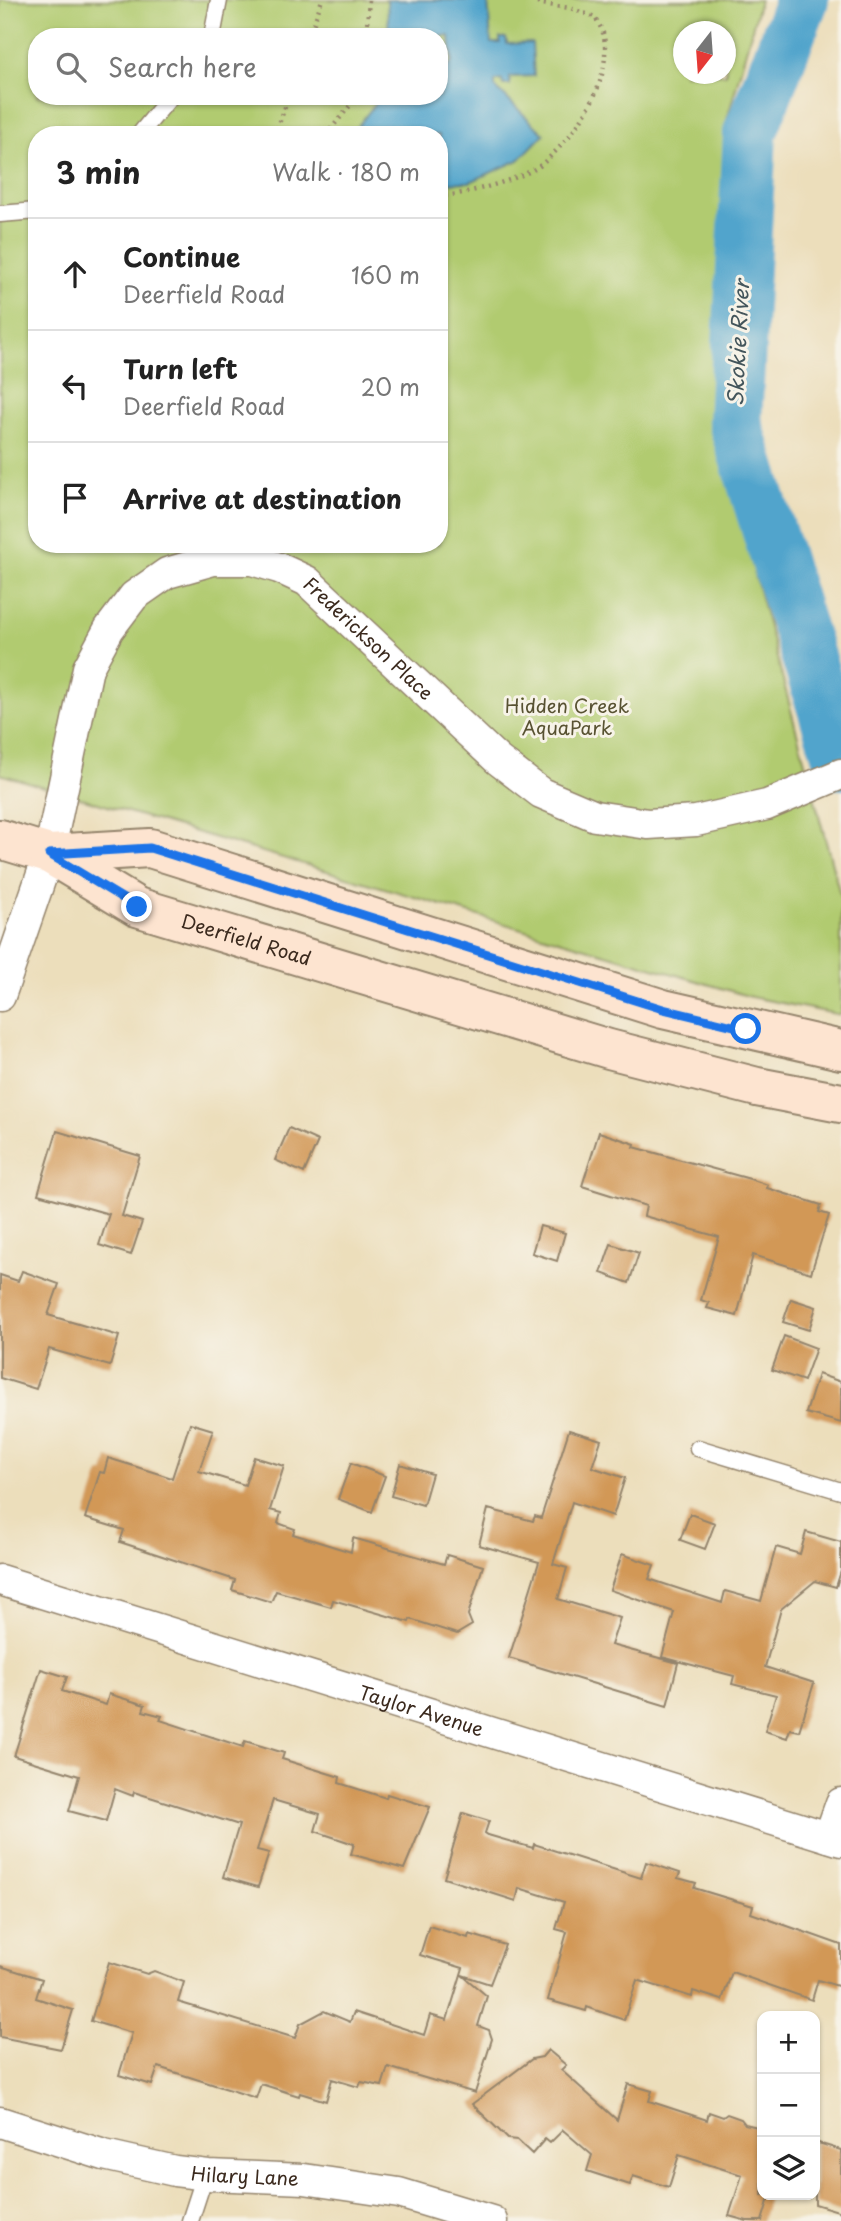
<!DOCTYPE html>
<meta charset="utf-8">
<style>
:root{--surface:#fff;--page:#f6f6f6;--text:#222;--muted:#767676;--line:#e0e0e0}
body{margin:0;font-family:"Playpen Sans",sans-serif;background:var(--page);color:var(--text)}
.controls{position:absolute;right:21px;bottom:21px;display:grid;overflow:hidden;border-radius:14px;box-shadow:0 2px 5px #0004}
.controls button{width:63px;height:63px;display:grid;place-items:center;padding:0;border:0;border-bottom:2px solid var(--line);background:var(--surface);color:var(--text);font:35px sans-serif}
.compass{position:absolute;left:673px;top:21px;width:63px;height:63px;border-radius:50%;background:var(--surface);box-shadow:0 2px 5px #0004;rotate:197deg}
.stop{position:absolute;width:21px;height:21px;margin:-16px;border:5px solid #1a73e8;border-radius:50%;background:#fff}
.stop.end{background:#1a73e8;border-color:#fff;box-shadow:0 2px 7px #0008}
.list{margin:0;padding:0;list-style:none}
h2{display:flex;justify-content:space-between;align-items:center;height:91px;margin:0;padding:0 28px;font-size:30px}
h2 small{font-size:23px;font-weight:400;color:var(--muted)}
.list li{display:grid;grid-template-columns:46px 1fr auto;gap:21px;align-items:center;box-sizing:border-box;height:112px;padding:0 28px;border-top:2px solid var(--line)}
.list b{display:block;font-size:26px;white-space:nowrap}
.list p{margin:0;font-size:23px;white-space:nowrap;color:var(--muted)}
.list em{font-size:23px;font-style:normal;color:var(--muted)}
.icon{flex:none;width:38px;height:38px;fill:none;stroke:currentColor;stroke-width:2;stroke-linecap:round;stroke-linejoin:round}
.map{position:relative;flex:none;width:841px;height:2221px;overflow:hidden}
.search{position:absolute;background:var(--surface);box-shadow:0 2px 5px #0004;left:28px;top:28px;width:420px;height:77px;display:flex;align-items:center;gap:18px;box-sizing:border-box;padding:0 24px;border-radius:28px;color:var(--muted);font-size:26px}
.panel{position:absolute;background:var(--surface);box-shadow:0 2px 5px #0004;left:28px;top:126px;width:420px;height:427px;border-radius:28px}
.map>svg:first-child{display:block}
</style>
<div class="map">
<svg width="841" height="2221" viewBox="0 0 841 2221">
<rect width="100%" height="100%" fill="#f7f3e8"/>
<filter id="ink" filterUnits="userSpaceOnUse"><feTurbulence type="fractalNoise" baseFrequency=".0143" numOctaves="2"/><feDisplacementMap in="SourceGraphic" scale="14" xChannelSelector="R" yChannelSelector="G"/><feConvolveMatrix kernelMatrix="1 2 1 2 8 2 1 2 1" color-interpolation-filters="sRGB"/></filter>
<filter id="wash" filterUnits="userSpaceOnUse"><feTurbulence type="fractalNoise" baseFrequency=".00686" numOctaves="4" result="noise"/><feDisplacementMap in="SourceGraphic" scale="28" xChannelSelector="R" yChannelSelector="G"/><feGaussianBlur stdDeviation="1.57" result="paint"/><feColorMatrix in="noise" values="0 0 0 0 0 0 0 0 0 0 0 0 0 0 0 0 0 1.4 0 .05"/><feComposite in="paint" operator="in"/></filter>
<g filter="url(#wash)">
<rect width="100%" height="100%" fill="#ecdebb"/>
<path fill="#b1cb70" stroke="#767a47" stroke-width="2" fill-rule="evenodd" d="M0,0h760l-35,127 -11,294 127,477v117l-90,-18 -751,-223zM684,32h42v42h-42zM37,37h402v59h-402zM37,135h402v409h-402z"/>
<path fill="#51a4cc" stroke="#466775" stroke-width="2" d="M387,0h101l3,43h9v-5h6l1,6 25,-1 2,33 -24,1v8h-7l-1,-5 -7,1v6l49,47 -25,26 -49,22 -31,1v-48h-88l27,-35 61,-4v-20l13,-14 -2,-26 -61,1z"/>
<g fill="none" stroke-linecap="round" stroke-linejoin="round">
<path stroke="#51a4cc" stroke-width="54" d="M802,0l-52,133 -15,289 106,341"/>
</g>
<g id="blocks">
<path fill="#d29856" d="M289,1128l29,13 -14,32 -29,-13z
M57,1131l83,25 -18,60 20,6 -11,33 -32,-10 10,-31 -71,-20z
M599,1132l36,12 -1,3 116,32 18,6 -1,3 54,17 -2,7 10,3 -18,58 -58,-18 -16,61 -30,-8 2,-5 -8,-3 18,-63 -75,-21 2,-10 -64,-20z
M540,1226l25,7 -8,28 -25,-8z
M611,1244l28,9 -10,30 -28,-10z
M22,1271l37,13 -11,31 71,21 -9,30 -61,-17 -13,40 -36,-11v-103l18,6z
M791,1299l25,8 -7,23 -26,-8z
M784,1336l32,12 -12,33 -32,-11z
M818,1374l23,8v41l-35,-10z
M190,1423l23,7 -14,41 46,14 9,-28 30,9 -14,44 11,3 -3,10 17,6 -2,5 58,18 2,-14 91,26 3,-9 36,11 -15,49 4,10 -15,9 -47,-15 -1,3 -76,-22 -2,7 -55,-16 -5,11 -39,-12 3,-10 -115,-38 4,-12 -39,-12 15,-46 4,1 4,-15 64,20z
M569,1430l32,10 -9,27 33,11 -12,38 -41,-14 -19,62 14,4 -9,31 62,19 -9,27 67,18 -11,43 -158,-48 30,-96 -60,-17 9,-36 45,12 2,-5 6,2z
M351,1463l34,13 -13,36 -34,-13z
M400,1464l32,10 -9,31 -32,-9z
M690,1514l25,9 -10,26 -25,-9z
M806,1532l35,10v29l-5,16 -21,-6 -34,28 -16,58 49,16 -15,48 -9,-2 -3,9 -22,-7 11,-36 -44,-11 2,-8 -72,-19 12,-45 -64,-22 12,-36 32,11 -5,14 73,24 3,-12 36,10 15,-54 24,7z
M41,1669l26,8 -5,14 44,14 3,-11 36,11 -2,6 19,5 -2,4 83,27 2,-6 39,12 -2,6 58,18 -1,6 47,15 1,-4 43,13 -26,62 -53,-15 3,-10 -39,-13 5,-17 -47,-14 -16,50 12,3 -11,34 -35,-10 16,-52 -105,-33 -1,4 -18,-7 -9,32 -37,-10 10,-35 -65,-20z
M463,1813l26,8 -4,12 3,2 45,13 1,-4 107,34 5,-16 34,11 -2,5 18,5 -2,5 59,18 -2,7 90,32v42l-23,-7 -6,20 -80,-28 -10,28 -29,-9 -1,6 -55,-17 -13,40 -37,-13 -1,4 -38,-11 19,-68 -11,-3 8,-27 -45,-14 -3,13 -72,-23z
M429,1926l39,12 1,-4 36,11 -15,39 -28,-9 25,21 -9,30 11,4 3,9 -17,54 -87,-26 -6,19 -21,-4 -2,5 -27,-8 -6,22 -26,-8 -1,3 -38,-12 -5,14 -98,-31 -6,18 -33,-10 13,-42 -41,-12 18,-59 38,12 7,-3 30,11 -6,20 117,36 5,-14 24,-13 26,11 4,-10 70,23 6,-20 17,5 16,-52 -43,-13z
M0,1966l42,13 -6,19 37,12 -12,39 -61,-12z
M548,2050l18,15 -5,5 56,50 11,-36 24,7 -3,10 58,19 2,-8 14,5 4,-3 14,5 4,5 17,4v67h8l-8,26h-15l-18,-5 13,-41 -63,-20 -10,32 -36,-11 -3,9 -43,-14 5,-16 -29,-25 -13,13 -5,-4 -13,15 -15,-14 -9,-1 -36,-35 60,-45 10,-2z
M815,2142l26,8v62l-26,-8z"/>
</g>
</g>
<g filter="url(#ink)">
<use href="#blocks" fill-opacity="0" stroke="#94846c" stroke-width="2"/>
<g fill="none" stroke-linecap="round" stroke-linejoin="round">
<g stroke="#94846c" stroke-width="19">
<path id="lane" d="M212,37l7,-37
M139,135l32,-39
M0,214l37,-3
M698,1448l143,43
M190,2221l15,-46"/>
</g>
<g stroke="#94846c" stroke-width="33">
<g id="street">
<path id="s1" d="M0,996l49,-142 39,-186 21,-39 25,-33 33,-23 46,-13h39l27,8 28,13 191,179 43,33 54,23 53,8 48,-3 71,-16 74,-31"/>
<path id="s2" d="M0,1580l841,261"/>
<path d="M829,1837l12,-34"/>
<path id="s3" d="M0,2122l104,33 71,16 33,4 96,4 95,14 93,28"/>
</g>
</g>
<g stroke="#94846c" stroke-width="42">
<g id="secondary">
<path id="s4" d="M0,839l49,15 88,53 472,142 148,38 84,16"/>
<path d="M49,854l101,-6 513,161 178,41"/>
</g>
</g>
<path stroke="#94846c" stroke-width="4.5" stroke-dasharray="2 5" stroke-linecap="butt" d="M309,37l13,-37
M366,37l3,-37
M275,135l14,-39
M326,135l32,-39
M439,196c22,0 87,-18 103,-32 34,-29 70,-80 62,-127 -1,-7 -6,-14 -9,-20l-25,-9 -34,-5v-3"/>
<use href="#lane" stroke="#fff" stroke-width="16"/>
<use href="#street" stroke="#fff" stroke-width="30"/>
<use href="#secondary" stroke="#fde4d0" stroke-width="38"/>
</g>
</g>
<g fill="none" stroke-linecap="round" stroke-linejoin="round" filter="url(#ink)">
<path stroke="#1a73e8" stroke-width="9" d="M137,907l-88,-53 101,-6 513,161 83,20"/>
</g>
<g text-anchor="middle" stroke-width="6" stroke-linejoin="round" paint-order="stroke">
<g font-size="19" fill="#3b2a1e" stroke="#f7f3e8">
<text dy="7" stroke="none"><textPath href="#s1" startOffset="696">Frederickson Place</textPath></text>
<text dy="7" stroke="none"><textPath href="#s4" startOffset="268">Deerfield Road</textPath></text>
<text dy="7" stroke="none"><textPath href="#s2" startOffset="441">Taylor Avenue</textPath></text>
<text dy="7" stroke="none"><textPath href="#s3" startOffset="252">Hilary Lane</textPath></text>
</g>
<g font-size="19" fill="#585232" stroke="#f7f3e8">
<text x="567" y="713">Hidden Creek<tspan x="567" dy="22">AquaPark</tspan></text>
</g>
<g font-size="21" font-style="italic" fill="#43555b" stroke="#f7f3e8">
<text transform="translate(739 343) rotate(-87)" y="7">Skokie River</text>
</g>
</g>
</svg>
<div class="controls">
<button>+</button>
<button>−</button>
<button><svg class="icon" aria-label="layers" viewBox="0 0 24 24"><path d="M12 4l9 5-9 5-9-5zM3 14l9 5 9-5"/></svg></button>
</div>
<svg class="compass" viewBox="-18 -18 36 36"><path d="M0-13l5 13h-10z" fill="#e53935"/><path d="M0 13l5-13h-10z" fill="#767676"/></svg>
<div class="stop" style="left:746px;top:1029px"></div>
<div class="stop end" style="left:137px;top:907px"></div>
<div class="search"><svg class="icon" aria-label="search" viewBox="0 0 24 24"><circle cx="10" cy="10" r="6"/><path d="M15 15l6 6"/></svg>Search here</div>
<section class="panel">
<h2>3 min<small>Walk · 180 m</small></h2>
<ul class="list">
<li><svg class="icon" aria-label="ahead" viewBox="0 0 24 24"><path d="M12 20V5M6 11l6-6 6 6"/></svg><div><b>Continue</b><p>Deerfield Road</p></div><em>160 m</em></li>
<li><svg class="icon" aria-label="left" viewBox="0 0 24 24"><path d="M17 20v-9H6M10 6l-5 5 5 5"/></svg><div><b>Turn left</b><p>Deerfield Road</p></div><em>20 m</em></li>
<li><svg class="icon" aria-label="arrive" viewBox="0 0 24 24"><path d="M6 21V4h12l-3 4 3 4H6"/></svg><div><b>Arrive at destination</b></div></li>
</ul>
</section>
</div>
